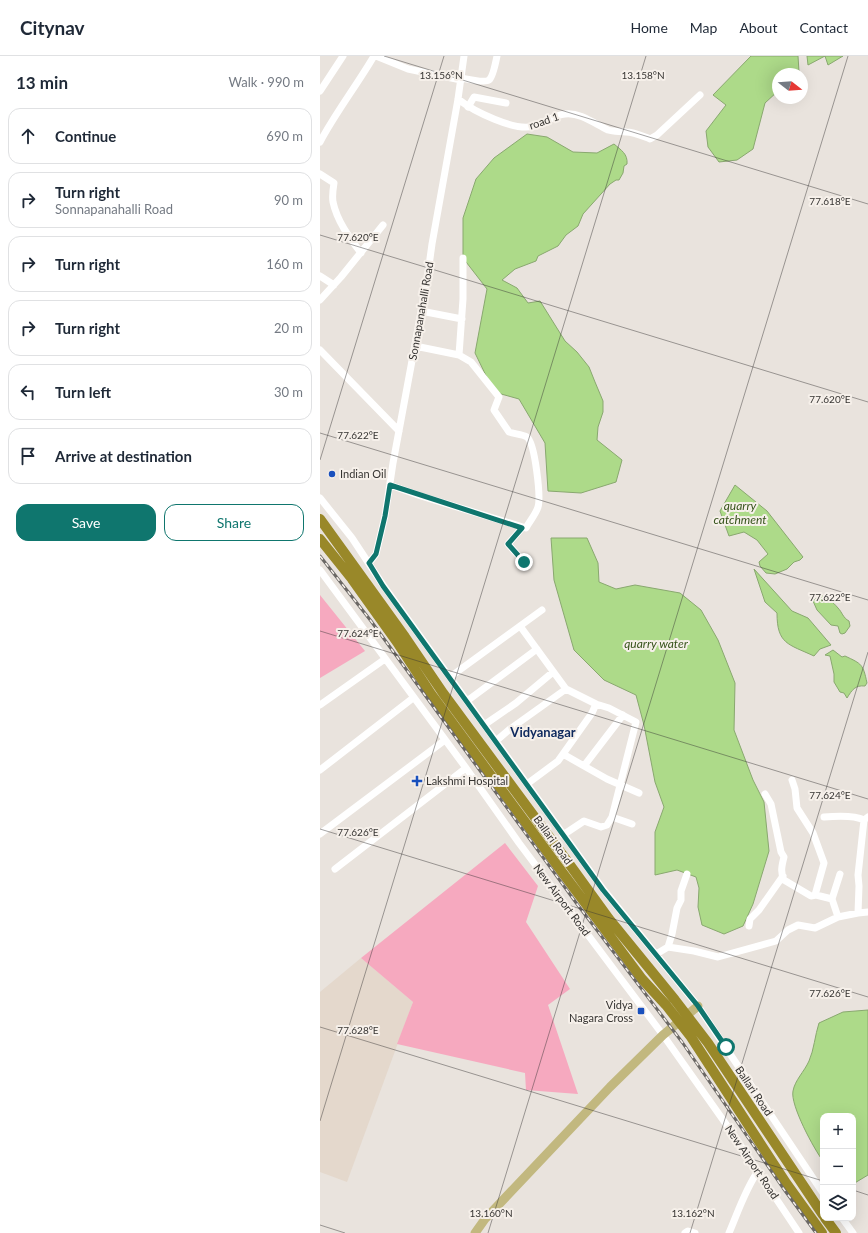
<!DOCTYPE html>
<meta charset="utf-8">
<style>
:root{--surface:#fff;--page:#f2f2f3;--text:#1f2937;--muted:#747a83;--line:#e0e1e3;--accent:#0f766e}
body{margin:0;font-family:Lato,sans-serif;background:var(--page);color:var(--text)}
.controls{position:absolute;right:12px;bottom:12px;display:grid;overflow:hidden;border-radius:8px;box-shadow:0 4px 16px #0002}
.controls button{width:36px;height:36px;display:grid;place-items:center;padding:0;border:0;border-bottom:1px solid var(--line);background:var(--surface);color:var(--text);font:20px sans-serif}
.compass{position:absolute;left:452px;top:12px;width:36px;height:36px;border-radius:50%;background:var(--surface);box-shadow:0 4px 16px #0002;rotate:107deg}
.stop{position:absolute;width:12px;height:12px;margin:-9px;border:3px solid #0f766e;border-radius:50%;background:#fff}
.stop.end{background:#0f766e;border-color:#fff;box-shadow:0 1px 4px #0008}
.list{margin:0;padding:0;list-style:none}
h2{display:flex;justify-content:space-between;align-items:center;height:52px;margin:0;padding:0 16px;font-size:17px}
h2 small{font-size:13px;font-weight:400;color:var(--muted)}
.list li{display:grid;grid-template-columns:26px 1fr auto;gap:12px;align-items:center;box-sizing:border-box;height:56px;margin:0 8px 8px;padding:0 8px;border:1px solid var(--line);border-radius:12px}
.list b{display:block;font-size:15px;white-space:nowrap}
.list p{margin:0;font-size:13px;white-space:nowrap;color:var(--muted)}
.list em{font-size:13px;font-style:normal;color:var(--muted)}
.actions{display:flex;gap:8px;padding:12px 16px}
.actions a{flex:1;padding:9px 0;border:1px solid var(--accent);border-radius:12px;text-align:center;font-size:14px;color:var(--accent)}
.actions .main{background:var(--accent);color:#fff}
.icon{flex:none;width:22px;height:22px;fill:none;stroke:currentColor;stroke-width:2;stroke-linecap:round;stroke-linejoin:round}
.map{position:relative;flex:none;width:548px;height:1177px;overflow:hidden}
header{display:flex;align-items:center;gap:24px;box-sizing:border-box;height:56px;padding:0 20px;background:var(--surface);border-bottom:1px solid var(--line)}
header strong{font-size:19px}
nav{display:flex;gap:22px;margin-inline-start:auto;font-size:14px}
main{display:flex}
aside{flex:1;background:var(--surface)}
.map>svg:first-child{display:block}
</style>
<header>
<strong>Citynav</strong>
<nav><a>Home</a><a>Map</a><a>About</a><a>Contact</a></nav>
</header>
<main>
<aside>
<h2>13 min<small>Walk · 990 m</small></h2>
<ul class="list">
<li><svg class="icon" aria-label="ahead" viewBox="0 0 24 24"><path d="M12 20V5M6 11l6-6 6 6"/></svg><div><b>Continue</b></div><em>690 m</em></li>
<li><svg class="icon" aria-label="right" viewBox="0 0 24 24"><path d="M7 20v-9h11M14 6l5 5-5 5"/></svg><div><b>Turn right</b><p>Sonnapanahalli Road</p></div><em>90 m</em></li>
<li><svg class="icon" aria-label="right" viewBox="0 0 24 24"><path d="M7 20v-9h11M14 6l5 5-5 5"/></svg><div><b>Turn right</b></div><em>160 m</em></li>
<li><svg class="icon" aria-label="right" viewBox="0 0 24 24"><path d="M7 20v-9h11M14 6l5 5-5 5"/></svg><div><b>Turn right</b></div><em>20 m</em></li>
<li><svg class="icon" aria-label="left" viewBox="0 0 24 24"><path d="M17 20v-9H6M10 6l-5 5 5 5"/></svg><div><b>Turn left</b></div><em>30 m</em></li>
<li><svg class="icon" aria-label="arrive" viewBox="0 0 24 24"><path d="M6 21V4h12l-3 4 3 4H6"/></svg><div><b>Arrive at destination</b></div></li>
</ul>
<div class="actions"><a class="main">Save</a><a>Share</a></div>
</aside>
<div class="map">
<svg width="548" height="1177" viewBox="0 0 548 1177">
<rect width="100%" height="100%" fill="#e9e3dd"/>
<path fill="#e4d8cc" d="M41,902l52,44 -66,180 -27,-10v-180z"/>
<path fill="#f6a9bf" d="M0,539l45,56 -45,27z
M185,787l33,43 -12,36 44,67 -22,16 30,89 -52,-4 -1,-17 -128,-29 16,-42 -52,-44z"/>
<path fill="#adda89" stroke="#89a86f" d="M431,0h47l1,16 -2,2h-19v17l-13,12 -12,46 -16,11 -18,2 -11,-15 -2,-16 20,-26 -13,-10z
M487,0h36l-15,9 -3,-9 -17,9z
M207,78l20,3 26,15 24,1 17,-9c7,6 14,10 13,20l-3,2 -1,7 -4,7h-3l-6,4 -27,30 -5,12 -12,9 -8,11 -20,10 -2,5 -21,8 -13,11 15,8 11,15 12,-2 25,40 12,11 12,15 6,15 8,19v11l-5,15 -1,13 25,20 -6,22 -35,11 -33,-2 -3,-48 -26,-44 -25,-7 -19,-39 12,-64 -24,-31v-40l13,-39 18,-21z
M415,429l32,26 36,46 -3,3 -6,2 -7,7 -12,5 -9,-1 -6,-7 -1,-4 9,-8 -11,-14 -13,-8 -15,4 -9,-25z
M231,482h36l11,25 1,19 17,7 19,-4 45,8 21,17 17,30 17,43 -1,47 19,50 11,22 5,49 -16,53 -10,22 -19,8 -22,-9 -4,-18 1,-19 -3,-11 -19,-7 -22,5v-43l9,-25 -9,-25 -11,-57 -8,-30 -32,-15 -30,-30 -20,-70z
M434,513l38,42 16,7 23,27 -11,4 -6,7c-26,-12 -37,-12 -37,-43l-12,-11z
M499,539c7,1 14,7 19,13 4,4 5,10 11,13l1,5 -5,7 -3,1 -2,-1 -2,-7 -7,-1 -14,-15 -4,-9z
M513,594l9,7 3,-1c17,8 18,8 22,27l-2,3c-10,-1 -13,4 -18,12l-3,-5 -4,-1 -6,-10v-8l-4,-18 -5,-1z
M548,954v165l-15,9v-68h-30v45c-9,-12 -33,-56 -30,-70 2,-11 11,-19 16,-30 5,-11 6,-26 10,-38l24,-11z"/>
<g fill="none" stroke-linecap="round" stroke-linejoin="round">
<path stroke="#fff" stroke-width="7" d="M56,0l32,13 53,11
M141,22c5,1 24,5 28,2 4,-3 7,-19 8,-24
M0,35l23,-35
M138,43c15,12 57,33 76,27 11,-3 20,-11 31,-12 15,-2 30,10 43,16 6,2 12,1 18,2 8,0 16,4 24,7l7,-4 43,-40
M148,51l6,-10 32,6
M0,86c16,-30 37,-57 54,-86
M0,118l14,9c-1,6 -2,13 -1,19 4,19 16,35 28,51
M0,220l14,9
M0,244l21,-23 42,-52
M101,255l41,8
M95,290l44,9 4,-56v-41
M0,294l79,81
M70,429l31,11 105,32c3,-6 10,-14 12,-21 3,-10 -3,-64 -11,-70 -5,-3 -13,-3 -18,-5l-15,-22 5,-13 -28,-35 -12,-7
M0,442l32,40 31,47 220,304 95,117 125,187
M202,472l-14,16 16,18
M49,507l7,-9 9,-38 8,-53 34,-183 5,-36 26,-145 6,-43
M0,514l146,198 53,75 144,192 70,99 66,99
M200,570l22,-16
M130,621l70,-51 46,63 30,15 -4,9 -34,48 -31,23
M147,645l70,-52
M0,649l65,-46
M164,669l32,-22 37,-31
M176,685l14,-12 56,-40
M243,698l21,12 39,-51
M264,710l23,13 32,14
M0,714l93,-72
M472,724l3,9 2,19 16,25 11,30 -9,32
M445,738l6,10 10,48 3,5c-2,8 -4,15 0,23l27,16 5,-1 16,4 6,18
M292,761l20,7
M504,761c11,-1 30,-2 40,3
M0,778l125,-94
M243,779l21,-14 17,6 6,-2 5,-8 24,-95 -27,-14 -13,-4
M15,813l131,-101
M512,843l8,-25
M538,857l1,-27 -1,-11 6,-55 4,-3
M429,870l1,-7 9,-9 24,-34
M348,891l4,-13 5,-26 4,-8v-9l6,-17
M338,897l10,-6 26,4 24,6 58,-16 12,-11 10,-5 17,3 23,-11 20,-4 10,-1
M522,1162l11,15
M365,1177l3,-2 7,2
M409,1177c9,-21 16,-43 29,-62"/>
<path stroke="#c2b87f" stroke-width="9" d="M155,1177l10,-14 125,-132 53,-52 35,-29"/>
<path stroke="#998829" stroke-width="10" d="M0,463l85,118 38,56 127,172 39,54 66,81 33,43 115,172
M0,483l32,40 45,63 34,52 131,178 80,107 24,26 25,32 95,146 36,50
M505,1162l11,15"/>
<g stroke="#6b6865" stroke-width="3">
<path id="rail" d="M0,500l51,65 206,283 105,138 101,146 33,45"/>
</g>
<use href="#rail" stroke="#f6f0ea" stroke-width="1.5" stroke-dasharray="4.5" stroke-linecap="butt"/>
</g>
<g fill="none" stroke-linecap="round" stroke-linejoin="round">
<path stroke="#0f766e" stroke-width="5" d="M204,506l-16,-18 14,-16 -132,-43 -5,31 -9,38 -7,9 14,23 220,304 95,116 28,41"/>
</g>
<path fill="none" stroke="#363432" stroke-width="1" stroke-opacity="0.45" d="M64,0l484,148M0,179l548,167M0,377l548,167M0,404l124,-404M0,575l548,168M0,773l548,168M0,971l503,154M0,1065l326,-1065M533,1134l15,5M0,1169l25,8M168,1177l360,-1177M370,1177l178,-581"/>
<g fill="#1950bd" stroke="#f6f0ea" stroke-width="1.5">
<circle cx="12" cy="418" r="4"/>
<path d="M95 719h4v4h4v4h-4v4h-4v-4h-4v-4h4z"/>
<rect x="317" y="951" width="8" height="8" rx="2"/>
</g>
<g text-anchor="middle" stroke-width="4" stroke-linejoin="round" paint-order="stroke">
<g font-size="11" fill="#363432" stroke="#f6f0ea">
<text transform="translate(224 65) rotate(-19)" y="4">road 1</text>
<text transform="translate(101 255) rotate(-80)" y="4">Sonnapanahalli Road</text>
<text transform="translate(233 784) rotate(54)" y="4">Ballari Road</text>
<text transform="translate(242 844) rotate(53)" y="4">New Airport Road</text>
<text transform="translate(434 1035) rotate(56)" y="4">Ballari Road</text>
<text transform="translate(432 1106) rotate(56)" y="4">New Airport Road</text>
</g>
<g font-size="11" fill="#363432" stroke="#f6f0ea" text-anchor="start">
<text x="20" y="422">Indian Oil</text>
<text x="106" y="729">Lakshmi Hospital</text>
<text x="313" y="953" text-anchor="end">Vidya<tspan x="313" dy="13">Nagara Cross</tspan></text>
</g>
<g font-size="12" font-style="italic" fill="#36531b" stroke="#f6f0ea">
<text x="420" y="454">quarry<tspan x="420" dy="14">catchment</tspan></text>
<text x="336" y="592">quarry water</text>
</g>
<g font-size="13" font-weight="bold" fill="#0d285d" stroke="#f6f0ea">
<text x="223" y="681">Vidyanagar</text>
</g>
</g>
<g font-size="10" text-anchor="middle" fill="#363432" stroke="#f6f0ea" stroke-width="4" stroke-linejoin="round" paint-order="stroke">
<text x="121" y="23">13.156°N</text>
<text x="323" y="23">13.158°N</text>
<text x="510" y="149">77.618°E</text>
<text x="38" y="185">77.620°E</text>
<text x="510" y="347">77.620°E</text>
<text x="38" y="383">77.622°E</text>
<text x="510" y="545">77.622°E</text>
<text x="38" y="581">77.624°E</text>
<text x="510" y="743">77.624°E</text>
<text x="38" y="780">77.626°E</text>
<text x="510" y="941">77.626°E</text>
<text x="38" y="978">77.628°E</text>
<text x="171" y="1161">13.160°N</text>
<text x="373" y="1161">13.162°N</text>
</g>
</svg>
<div class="controls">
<button>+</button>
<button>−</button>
<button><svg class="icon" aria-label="layers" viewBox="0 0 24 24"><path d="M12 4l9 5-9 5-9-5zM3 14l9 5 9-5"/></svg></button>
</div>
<svg class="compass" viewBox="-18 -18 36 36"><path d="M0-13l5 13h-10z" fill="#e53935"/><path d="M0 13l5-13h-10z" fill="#747a83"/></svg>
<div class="stop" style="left:406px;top:991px"></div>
<div class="stop end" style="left:204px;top:506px"></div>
</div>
</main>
